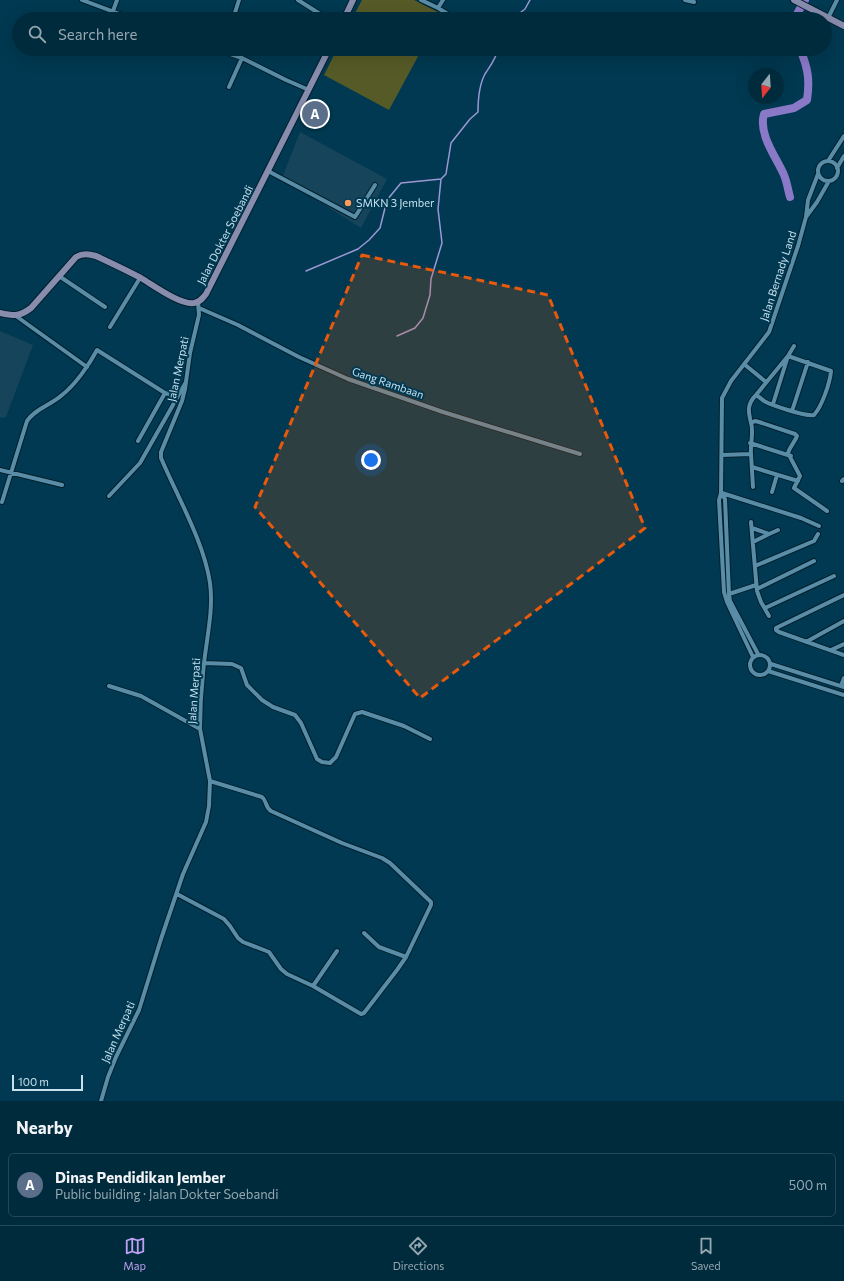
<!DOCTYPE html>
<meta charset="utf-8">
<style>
:root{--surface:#002b3d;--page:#0e3748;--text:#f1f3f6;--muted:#95a7b0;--line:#224757;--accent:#bca0f2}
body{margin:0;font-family:Commissioner,sans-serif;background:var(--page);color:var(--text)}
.compass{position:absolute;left:748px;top:68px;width:36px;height:36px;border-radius:50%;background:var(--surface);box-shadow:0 4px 16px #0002;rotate:197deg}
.scale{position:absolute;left:12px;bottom:10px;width:71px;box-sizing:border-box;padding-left:4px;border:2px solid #c6e0ee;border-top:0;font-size:11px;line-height:14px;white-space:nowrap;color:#c6e0ee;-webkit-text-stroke:3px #003951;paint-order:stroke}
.you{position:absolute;left:371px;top:460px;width:14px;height:14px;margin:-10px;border:3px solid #fff;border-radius:50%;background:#1a73e8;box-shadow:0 0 0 6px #1a73e833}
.badge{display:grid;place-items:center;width:26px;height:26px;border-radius:50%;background:var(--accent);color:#fff;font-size:13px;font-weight:700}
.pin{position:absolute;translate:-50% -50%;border:2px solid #fff;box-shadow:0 1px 4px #0006}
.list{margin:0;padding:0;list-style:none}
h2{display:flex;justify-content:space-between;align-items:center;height:52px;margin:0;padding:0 16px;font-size:17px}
h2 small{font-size:13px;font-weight:400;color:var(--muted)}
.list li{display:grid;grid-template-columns:26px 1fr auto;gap:12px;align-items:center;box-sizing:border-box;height:64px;margin:0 8px 8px;padding:0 8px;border:1px solid var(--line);border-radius:6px}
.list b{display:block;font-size:15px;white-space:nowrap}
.list p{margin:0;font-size:13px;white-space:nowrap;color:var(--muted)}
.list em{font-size:13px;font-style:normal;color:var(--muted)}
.icon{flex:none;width:22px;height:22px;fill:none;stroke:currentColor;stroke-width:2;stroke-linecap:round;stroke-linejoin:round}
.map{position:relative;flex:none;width:844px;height:1101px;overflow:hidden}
.search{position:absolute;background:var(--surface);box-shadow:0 4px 16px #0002;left:12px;right:12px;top:12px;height:44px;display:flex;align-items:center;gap:10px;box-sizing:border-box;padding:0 14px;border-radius:22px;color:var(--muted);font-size:15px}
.sheet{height:124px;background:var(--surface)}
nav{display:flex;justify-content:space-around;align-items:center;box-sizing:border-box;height:56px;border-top:1px solid var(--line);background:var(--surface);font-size:11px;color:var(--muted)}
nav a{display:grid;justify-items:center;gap:2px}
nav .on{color:var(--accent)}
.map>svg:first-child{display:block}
</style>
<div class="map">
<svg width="844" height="1101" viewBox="0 0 844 1101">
<rect width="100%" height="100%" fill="#003951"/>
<path fill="#16455b" d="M300,132l87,47 -26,49 -79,-50z
M0,331l33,14 -27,72 -6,1z"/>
<path fill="#565a27" d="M362,0h52l26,13 -2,6h-86z
M337,49h85l-33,61 -65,-35z"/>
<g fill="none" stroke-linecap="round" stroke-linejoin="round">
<path stroke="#9c98d3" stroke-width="1.5" d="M512,19l13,-10 5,-9
M306,271l52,-22 11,-9 11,-12 7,-28 14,-17 40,-4
M397,336l18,-8 8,-10 7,-23 1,-16 11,-36 -4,-34 3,-30 5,-5 5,-31 19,-24 8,-7c0,-12 1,-27 7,-38 5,-8 11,-15 13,-25"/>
<path stroke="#8a79c7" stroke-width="8" d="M796,19l1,-5 8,-14
M790,197c-2,-7 -3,-15 -6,-22 -7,-17 -26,-40 -20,-61l30,-6 13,-8c3,-20 1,-32 -7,-51"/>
<g stroke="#041f2c" stroke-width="6">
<path id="street" d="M82,0l51,19
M298,0l30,19
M421,0l17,8 18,11
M685,0l9,2
M438,8l5,-8
M113,11l4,-11
M828,18l9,-18
M233,19l6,-19
M216,49l26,9 44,22 23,10
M229,87l13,-29
M828,161l16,-25
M818 171a10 10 0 1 1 20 0a10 10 0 1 1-20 0Z
M837,168l7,-12
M268,171l87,46 20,-32
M806,217l11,-15 12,-21
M59,276l46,31
M199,308l39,17 61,32 49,22 95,33 137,42
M16,316l71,51
M110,327l30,-49
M788,356l43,15c-1,12 -9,35 -17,44 -8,2 -43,-10 -50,-14 -2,-2 -5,-4 -8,-6z
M744,364l22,18
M773,404l15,-48 6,-10
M792,411l16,-49
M751,423c-3,-12 -4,-19 5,-28
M138,441l27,-48
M750,443l41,13
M751,454c-1,-9 3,-23 0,-31l4,-2 4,1 36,12 2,2c-2,6 -7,10 -9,17l12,23 -6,12 33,23
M722,455l29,-1 2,33
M752,467l46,14
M0,470l62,15
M842,481l2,-2
M772,492l5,-17
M721,493l4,6 4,95 1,7 28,53
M722,493l79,25 18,8
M109,496l31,-33 46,-81
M2,502l25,-81c9,-13 24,-16 35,-26 13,-10 27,-30 35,-45l68,43 12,3
M751,522l6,69 4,11 8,14
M752,528l17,6 -16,8
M769,534l9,-4
M755,566l59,-25 4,-7
M757,589l57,-28
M729,594l27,-9
M844,595l-68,33v2l3,2 65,23
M765,608l69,-32
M806,642l38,-21
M831,650l13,-6
M750 665a10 10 0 1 1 20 0a10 10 0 1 1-20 0Z
M753,657l-26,-55 -3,-10 -5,-92 2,-7 1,-95 9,-17 38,-49 29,-86 8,-29 2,-17 10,-26
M204,663l28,1 9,4 6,17 15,15 11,7 22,8 6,8 16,36 5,3 8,1 6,-6 19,-43 7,-2 42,14 26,13
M771,664l73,23
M768,671l76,24
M109,686l32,10 59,33
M841,686l3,-8
M177,894l47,25 6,7 8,12 5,4 26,10 12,17 6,5 26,12 48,28 3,-1 33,-43 9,-13 25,-52v-3l-41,-39 -8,-5 -40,-15 -71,-32c-6,-4 -4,-10 -9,-14l-52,-16
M364,933l15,14 27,10
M313,986l24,-35
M101,1101l7,-24 8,-20 23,-47 22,-71 22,-65 23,-52 3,-16 1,-25 -10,-52c0,-18 1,-37 3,-55 2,-30 11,-61 7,-91 -6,-41 -33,-87 -49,-125v-6l21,-51 3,-12 5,-36 9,-38 -1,-13"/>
</g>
<g stroke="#041f2c" stroke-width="8">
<path id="secondary" d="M794,0l50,26
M344,19l9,-19
M0,313c14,3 19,4 31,-5l45,-51c7,-4 13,-3 20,-1 15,7 30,14 45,22 12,7 39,27 53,25 6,-1 9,-5 12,-9l123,-245"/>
</g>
<use href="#street" stroke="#598da7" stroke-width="4"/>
<use href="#secondary" stroke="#888dae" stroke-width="6"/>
</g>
<path fill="#e8590c" fill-opacity="0.2" stroke="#e8590c" stroke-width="3" stroke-dasharray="8 5" stroke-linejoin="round" d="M362,255l186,40 97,233 -225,170 -165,-191z"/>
<circle fill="#ff9b5a" stroke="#003951" stroke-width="1.5" cx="348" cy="203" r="4"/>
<g text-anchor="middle" stroke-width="4" stroke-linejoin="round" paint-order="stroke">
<g font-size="11" fill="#c6e0ee" stroke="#003951" text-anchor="start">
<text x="356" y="207">SMKN 3 Jember</text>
</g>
<g font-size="11" fill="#c6e0ee" stroke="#003951">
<text transform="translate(225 235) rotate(-63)" y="4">Jalan Dokter Soebandi</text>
<text transform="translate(778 276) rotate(-72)" y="4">Jalan Bernady Land</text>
<text transform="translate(178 369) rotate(-78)" y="4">Jalan Merpati</text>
<text transform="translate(388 383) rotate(19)" y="4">Gang Rambaan</text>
<text transform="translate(194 691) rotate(-86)" y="4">Jalan Merpati</text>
<text transform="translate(118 1032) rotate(-66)" y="4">Jalan Merpati</text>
</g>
</g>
</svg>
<svg class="compass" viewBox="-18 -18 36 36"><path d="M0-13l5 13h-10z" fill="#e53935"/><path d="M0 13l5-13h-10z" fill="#95a7b0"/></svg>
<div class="scale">100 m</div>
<div class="you"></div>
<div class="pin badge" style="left:315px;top:114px;background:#5c6f8a">A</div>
<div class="search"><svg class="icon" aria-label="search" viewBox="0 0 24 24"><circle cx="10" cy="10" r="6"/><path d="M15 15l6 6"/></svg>Search here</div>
</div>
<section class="sheet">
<h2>Nearby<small></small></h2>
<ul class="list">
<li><span class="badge" style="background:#5c6f8a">A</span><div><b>Dinas Pendidikan Jember</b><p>Public building · Jalan Dokter Soebandi</p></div><em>500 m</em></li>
</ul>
</section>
<nav>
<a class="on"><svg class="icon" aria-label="map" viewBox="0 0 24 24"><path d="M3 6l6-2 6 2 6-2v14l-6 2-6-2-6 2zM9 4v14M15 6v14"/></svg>Map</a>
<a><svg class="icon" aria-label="directions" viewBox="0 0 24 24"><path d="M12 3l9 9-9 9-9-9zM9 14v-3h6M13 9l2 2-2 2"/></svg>Directions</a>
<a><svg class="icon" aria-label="saved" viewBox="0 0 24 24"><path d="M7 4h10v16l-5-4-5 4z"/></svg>Saved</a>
</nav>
